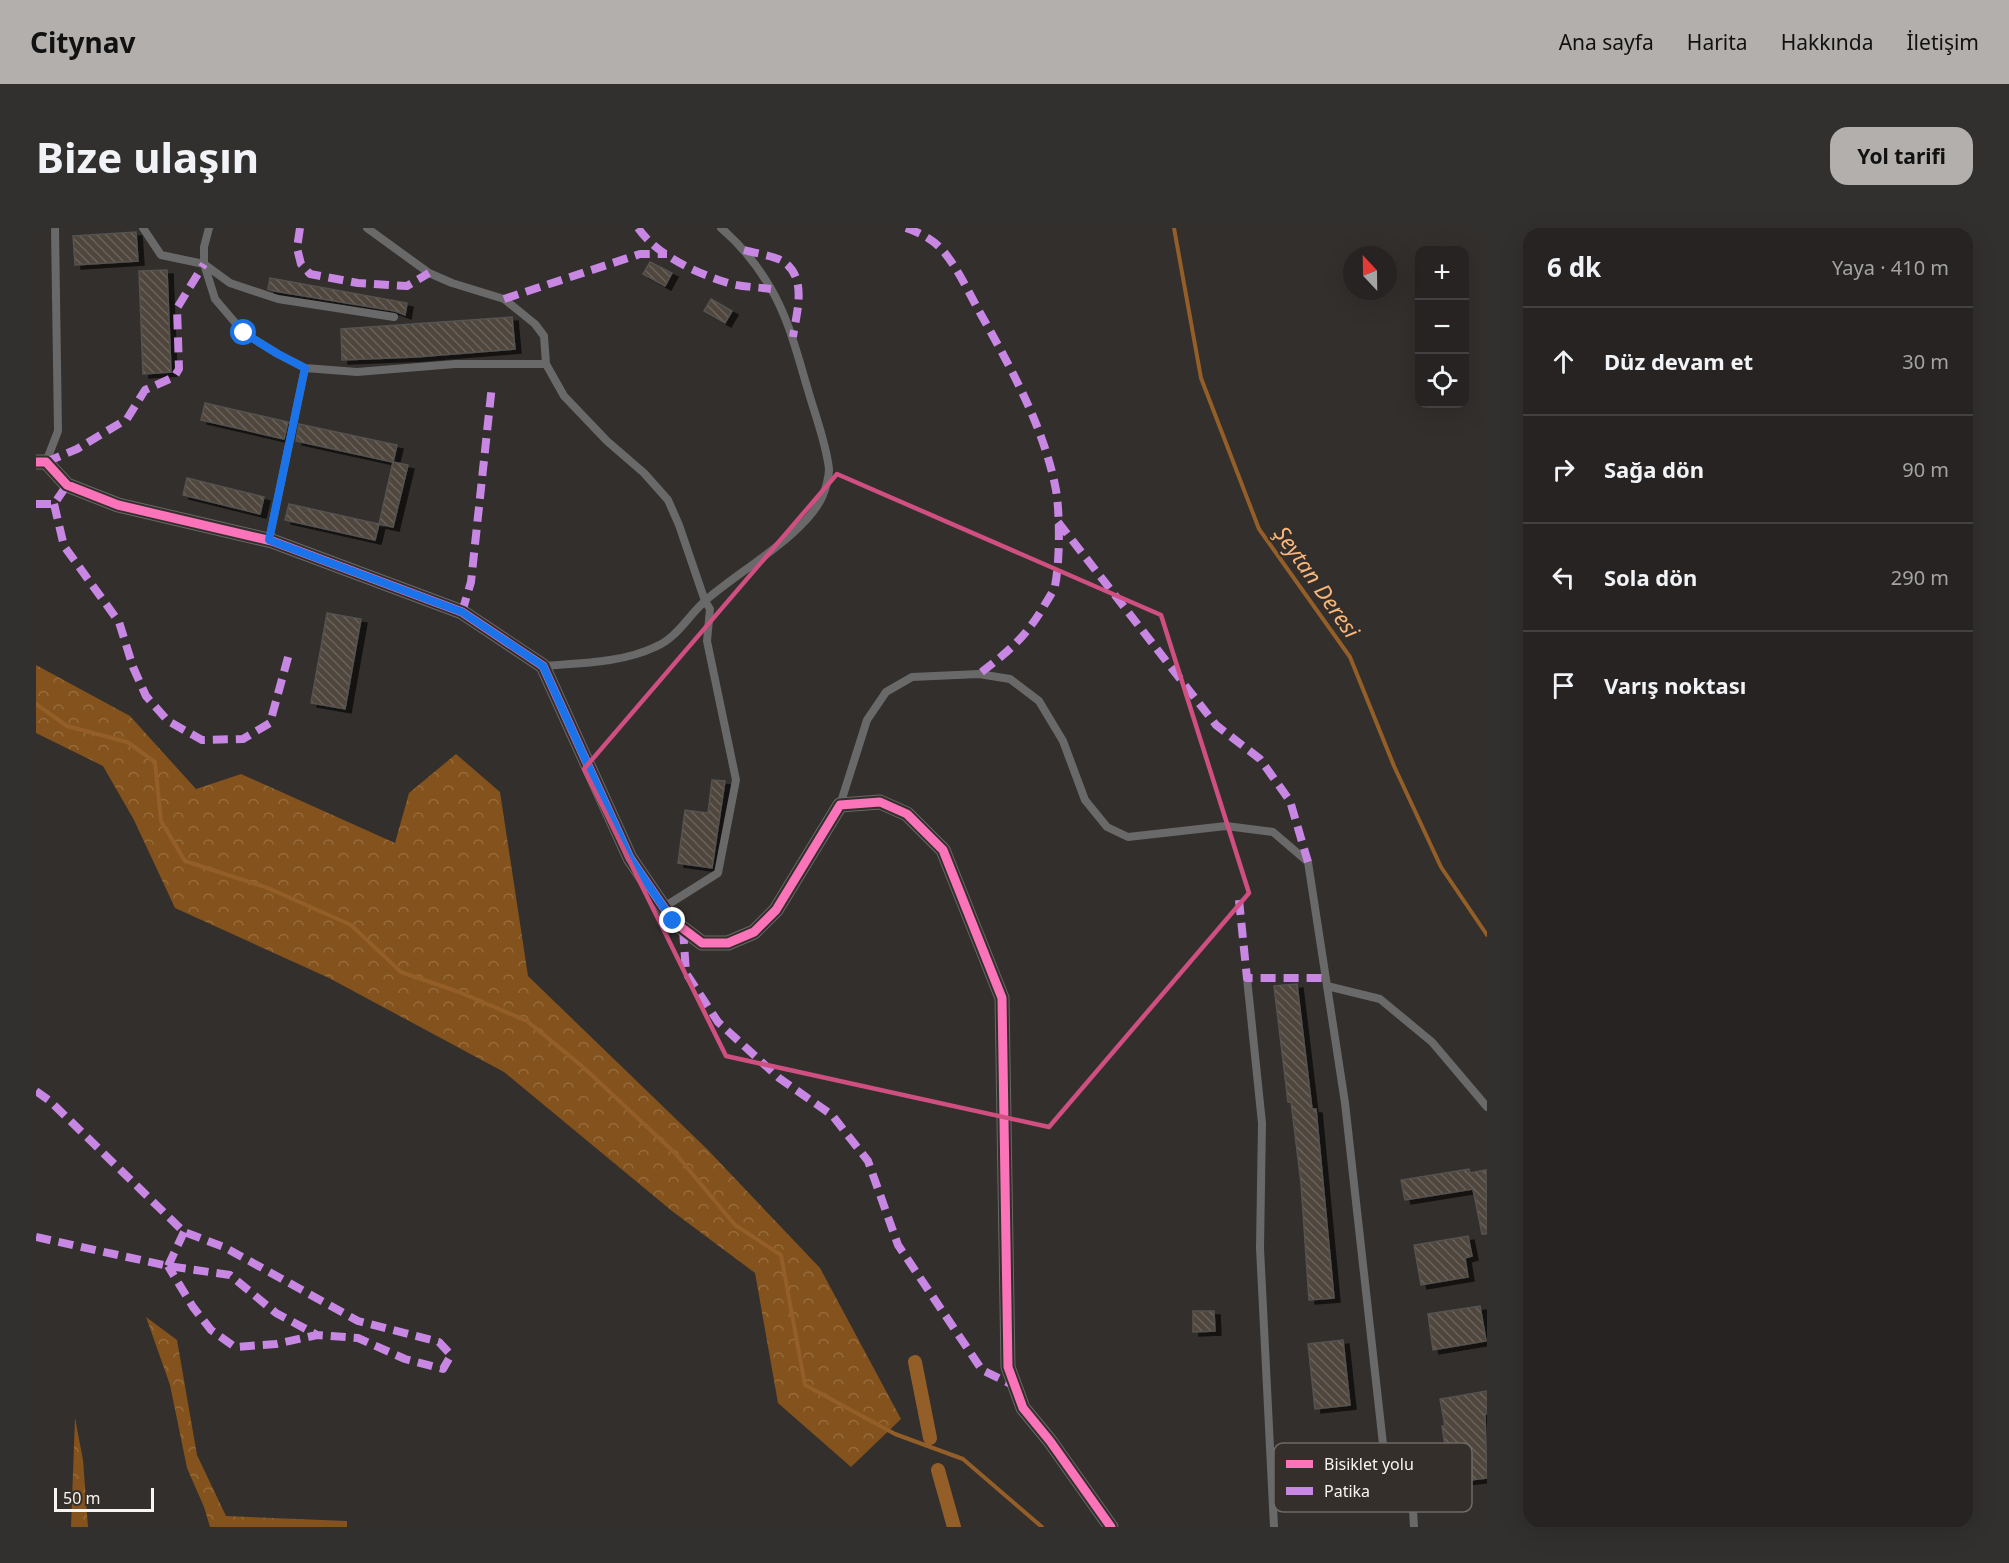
<!DOCTYPE html>
<html lang="tr">
<meta charset="utf-8">
<style>
:root{--surface:#262322;--page:#322f2f;--text:#f1f3f6;--muted:#a4a4a5;--line:#424040;--accent:#b2afac}
body{margin:0;font-family:"Noto Sans",sans-serif;background:var(--page);color:var(--text)}
.controls{position:absolute;right:18px;top:18px;display:grid;overflow:hidden;border-radius:12px;box-shadow:0 6px 24px #0002}
.controls button{width:54px;height:54px;display:grid;place-items:center;padding:0;border:0;border-bottom:2px solid var(--line);background:var(--surface);color:var(--text);font:30px sans-serif}
.compass{position:absolute;left:1307px;top:18px;width:54px;height:54px;border-radius:50%;background:var(--surface);box-shadow:0 6px 24px #0002;rotate:338deg}
.scale{position:absolute;left:18px;bottom:15px;width:100px;box-sizing:border-box;padding-left:6px;border:3px solid #f7f4f1;border-top:0;font-size:16px;line-height:21px;white-space:nowrap;color:#f7f4f1;-webkit-text-stroke:4px #342f2b;paint-order:stroke}
.stop{position:absolute;width:18px;height:18px;margin:-14px;border:4px solid #1a73e8;border-radius:50%;background:#fff}
.stop.end{background:#1a73e8;border-color:#fff;box-shadow:0 2px 6px #0008}
.list{margin:0;padding:0;list-style:none}
h2{display:flex;justify-content:space-between;align-items:center;height:78px;margin:0;padding:0 24px;font-size:26px}
h2 small{font-size:20px;font-weight:400;color:var(--muted)}
.list li{display:grid;grid-template-columns:39px 1fr auto;gap:18px;align-items:center;box-sizing:border-box;height:108px;padding:0 24px;border-top:2px solid var(--line)}
.list b{display:block;font-size:22px;white-space:nowrap}
.list em{font-size:20px;font-style:normal;color:var(--muted)}
.icon{flex:none;width:33px;height:33px;fill:none;stroke:currentColor;stroke-width:2;stroke-linecap:round;stroke-linejoin:round}
.map{position:relative;flex:none;width:1451px;height:1299px;overflow:hidden;border-radius:18px}
header{display:flex;align-items:center;gap:36px;box-sizing:border-box;height:84px;padding:0 30px;background:var(--accent);color:#111}
header strong{font-size:28px}
nav{display:flex;gap:33px;margin-inline-start:auto;font-size:21px}
.intro{display:flex;align-items:center;justify-content:space-between;box-sizing:border-box;height:144px;padding:0 36px}
h1{margin:0;font-size:42px}
.button{padding:15px 27px;border-radius:18px;background:var(--accent);color:#111;font-size:21px;font-weight:700}
main{display:flex;gap:36px;padding:0 36px}
aside{flex:1;background:var(--surface);border-radius:18px;box-shadow:0 6px 24px #0002}
.map>svg:first-child{display:block}
</style>
<header>
<strong>Citynav</strong>
<nav><a>Ana sayfa</a><a>Harita</a><a>Hakkında</a><a>İletişim</a></nav>
</header>
<div class="intro"><h1>Bize ulaşın</h1><a class="button">Yol tarifi</a></div>
<main>
<div class="map">
<svg width="1451" height="1299" viewBox="0 0 1451 1299">
<defs>
<pattern id="forest-crowns" width="20" height="18" patternUnits="userSpaceOnUse" patternTransform="scale(1.5)"><rect width="20" height="18" fill="#84521c"/><path d="M2 6a3 3 0 1 1 6 0M12 15a3 3 0 1 1 6 0" fill="none" stroke="#966c3d"/></pattern>
<pattern id="building-back-hatch" width="6" height="6" patternUnits="userSpaceOnUse" patternTransform="scale(1.5)"><rect width="6" height="6" fill="#50473e"/><path d="M-1 5l2 2M0 0l6 6M5-1l2 2" fill="none" stroke="#6a625a"/></pattern>
<filter id="shadow"><feDropShadow dx="6" dy="4" stdDeviation="0" flood-color="#0009"/></filter>
</defs>
<rect width="100%" height="100%" fill="#322f2d"/>
<path fill="url(#forest-crowns)" d="M0,437l94,51 66,73 45,-15 154,69 14,-50 47,-39 44,38 28,184 179,173 113,119 81,151 -50,48 -73,-64 -23,-130 -83,-62 -168,-139 -175,-94 -154,-70 -41,-88 -31,-54 -67,-33z
M110,1089l31,23 20,115 29,61 121,5v6h-137l-6,-20 -17,-39 -17,-83z
M39,1190l8,42 5,67h-17z"/>
<g fill="none" stroke-linecap="round" stroke-linejoin="round">
<path stroke="#945e28" stroke-width="4" d="M1138,0l27,150 58,151 91,128 44,109 47,101 46,68
M0,476l31,22 60,16 28,20 6,59 24,40 83,27 83,37 50,47 58,20 68,29 56,46 92,86 60,72 46,30 24,130 90,49 68,25 79,68"/>
<path stroke="#945e28" stroke-width="14" d="M879,1134l15,76
M902,1242l16,57"/>
</g>
<path fill="url(#building-back-hatch)" stroke="#555250" stroke-width="1.5" filter="url(#shadow)" d="M100,4l2,29 -63,4 -2,-29z
M614,34l22,11 -7,13 -22,-12z
M131,42l4,102 -28,2 -4,-103z
M234,50l137,25 -2,12 -10,-4 -121,-20 -6,-2z
M675,71l21,12 -7,12 -21,-12z
M476,89l3,32 -99,8 -74,3 -1,-31z
M169,175l83,19 -4,17 -83,-19z
M263,196l98,21 -4,17 -97,-21z
M357,234l15,3 -15,62 -14,-3z
M151,250l77,19 -4,17 -77,-19z
M253,276l90,20 -4,16 -90,-20z
M291,385l34,6 -16,90 -34,-6z
M676,552l13,1 -13,87 -34,-5 7,-53 23,3z
M1261,756l15,125h4l18,189 -25,2 -8,-117 -10,-81h-3l-14,-116z
M1433,941l1,4 16,-3 1,64h-5l-9,-45 -68,11 -4,-20z
M1432,1008l4,20 -7,2 3,19 -47,8 -7,-40z
M1444,1078l6,35 -53,9 -5,-36z
M1157,1083h21l1,20 -22,1z
M1307,1112l7,65 -35,4 -7,-65z
M1451,1163v23h-2l2,64 -24,3 -4,-37 -14,2 -3,-20h3l-5,-27z"/>
<g fill="none" stroke-linecap="round" stroke-linejoin="round">
<path stroke="#696969" stroke-width="8" d="M107,0l18,27 43,9 26,19 48,16 116,18
M173,0l-5,19v17l11,35 29,34 34,21 27,14 52,4 98,-8h91
M331,0l62,45 23,10 52,16 31,25 9,12 2,28 18,32 43,45 37,32 24,27 11,25 26,76 5,8 -3,32 29,139 -18,93 -54,34
M10,234l12,-31 -3,-203
M233,312l36,-172
M507,438c36,-3 79,-3 112,-19 22,-9 33,-31 50,-46 31,-28 103,-68 118,-106 3,-7 6,-19 6,-26 -3,-27 -14,-54 -21,-79 -11,-36 -19,-71 -38,-103 -13,-22 -29,-42 -49,-59
M804,577l27,-85 19,-28 26,-15 67,-3 31,5 29,22 24,40 22,59 22,27 21,10 98,-11 47,6 35,30 37,241 41,368 27,39 1,17
M1211,750l15,145 -2,125 14,279
M1291,758l53,13 52,43 55,65"/>
<path stroke="#696969" stroke-width="15" d="M0,234h10l21,23 51,20 154,36 190,71 81,54 87,192 43,63 29,22h26l26,-11 22,-22 64,-105 40,-3 27,12 36,36 59,148 6,369 15,41 27,33 61,86"/>
<path stroke="#c787e3" stroke-width="8" stroke-dasharray="15 8" stroke-linecap="butt" d="M264,0l-3,20 4,16 9,10 48,9 49,3 22,-13
M602,0c19,27 56,44 87,54 14,5 32,5 46,7
M870,0c15,5 28,12 38,24 14,17 24,39 35,59 31,55 65,116 77,179 4,24 4,71 -1,96 -2,6 -7,13 -11,20 -19,32 -36,46 -65,68
M708,22c10,3 32,6 40,12 24,17 12,52 9,75
M468,71l136,-45h27
M10,234l31,-13 50,-30 18,-29 29,-13 5,-8 -2,-61 27,-44
M0,276h18l13,-19
M18,276l10,42 55,76 14,45 13,29 22,25 34,19 41,-1 27,-16 20,-73
M1022,294l158,203 44,34 30,42 18,61
M426,384l9,-30 21,-197
M1203,672l8,78h79
M647,701l3,44 32,49 61,56 53,37 36,46 30,84 39,58 45,67 33,16
M0,863l14,10 134,131 40,15 134,74 81,21 12,13 -8,14 -38,-10 -47,-21 -41,-3 -41,9 -41,3 -24,-17 -18,-23 -25,-41
M0,1009l132,29 62,9 46,38 41,22
M132,1038l16,-34"/>
<g stroke="#342f2b" stroke-width="13">
<path id="cycleway" d="M0,234h10l21,23 51,20 154,36 190,71 81,54 87,192 43,63 29,22h26l26,-11 22,-22 64,-105 40,-3 27,12 36,36 59,148 6,369 15,41 27,33 61,86"/>
</g>
<use href="#cycleway" stroke="#fb73b8" stroke-width="9"/>
</g>
<g fill="none" stroke-linecap="round" stroke-linejoin="round">
<path stroke="#1a73e8" stroke-width="8" d="M208,105l34,21 27,14 -36,172 193,72 81,54 87,192 43,63"/>
</g>
<path fill="none" stroke="#cf4f80" stroke-width="4.5" stroke-linejoin="round" d="M801,246l324,141 88,278 -200,234 -323,-71 -142,-287z"/>
<g text-anchor="middle" stroke-width="4.5" stroke-linejoin="round" paint-order="stroke">
<g font-size="22" font-style="italic" fill="#f9b77b" stroke="#342f2b">
<text transform="translate(1281 354) rotate(55)" y="8">Şeytan Deresi</text>
</g>
</g>
<rect x="1238" y="1215" width="198" height="69" rx="9" fill="#342f2b" stroke="#6e6a66" stroke-width="1.5"/>
<rect x="1250" y="1232" width="27" height="8" fill="#fb73b8"/>
<rect x="1250" y="1259" width="27" height="8" fill="#c787e3"/>
<g font-size="16" fill="#f7f4f1">
<text x="1288" y="1242">Bisiklet yolu</text>
<text x="1288" y="1269">Patika</text>
</g>
</svg>
<div class="controls">
<button>+</button>
<button>−</button>
<button><svg class="icon" aria-label="locate" viewBox="0 0 24 24"><circle cx="12" cy="12" r="6"/><path d="M12 2v4M12 18v4M2 12h4M18 12h4"/></svg></button>
</div>
<svg class="compass" viewBox="-18 -18 36 36"><path d="M0-13l5 13h-10z" fill="#e53935"/><path d="M0 13l5-13h-10z" fill="#a4a4a5"/></svg>
<div class="scale">50 m</div>
<div class="stop" style="left:208px;top:105px"></div>
<div class="stop end" style="left:637px;top:693px"></div>
</div>
<aside>
<h2>6 dk<small>Yaya · 410 m</small></h2>
<ul class="list">
<li><svg class="icon" aria-label="ahead" viewBox="0 0 24 24"><path d="M12 20V5M6 11l6-6 6 6"/></svg><div><b>Düz devam et</b></div><em>30 m</em></li>
<li><svg class="icon" aria-label="right" viewBox="0 0 24 24"><path d="M7 20v-9h11M14 6l5 5-5 5"/></svg><div><b>Sağa dön</b></div><em>90 m</em></li>
<li><svg class="icon" aria-label="left" viewBox="0 0 24 24"><path d="M17 20v-9H6M10 6l-5 5 5 5"/></svg><div><b>Sola dön</b></div><em>290 m</em></li>
<li><svg class="icon" aria-label="arrive" viewBox="0 0 24 24"><path d="M6 21V4h12l-3 4 3 4H6"/></svg><div><b>Varış noktası</b></div></li>
</ul>
</aside>
</main>
